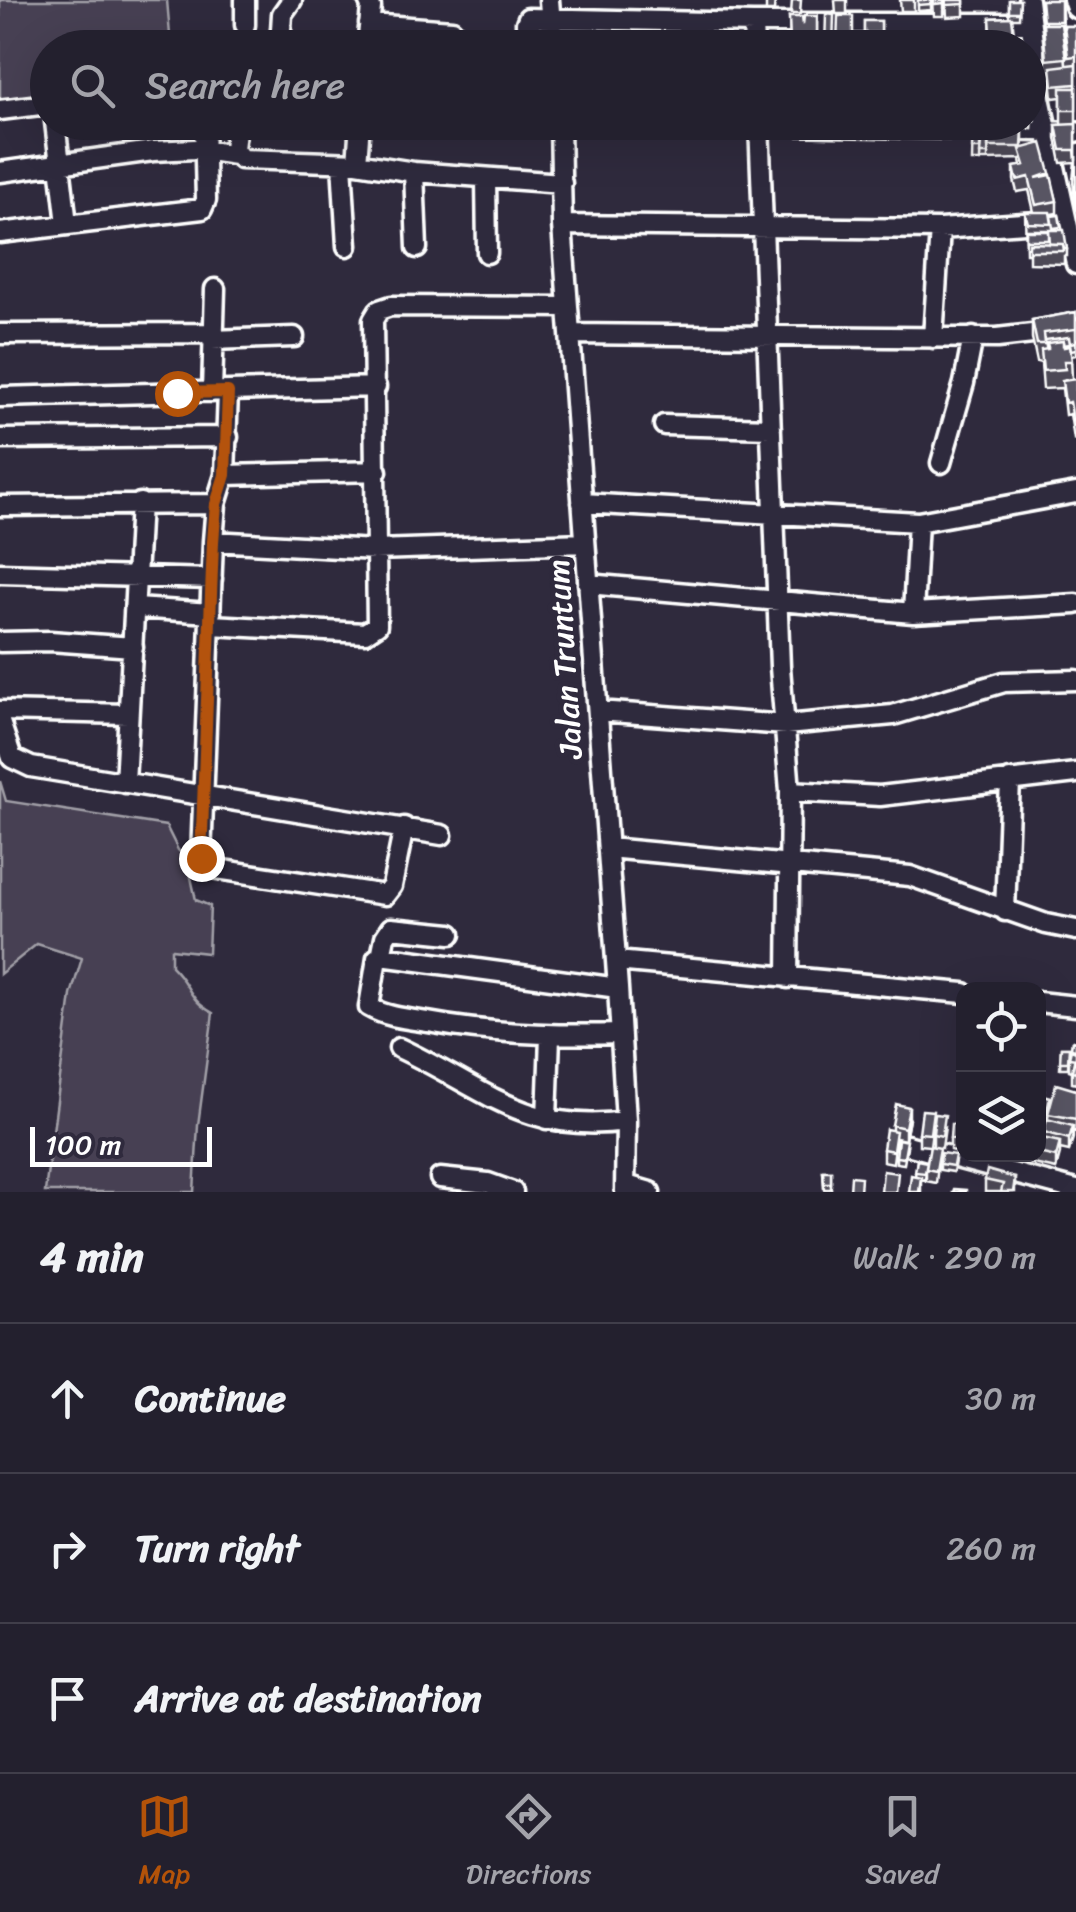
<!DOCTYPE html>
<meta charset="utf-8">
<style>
:root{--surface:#23202e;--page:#2f2d3a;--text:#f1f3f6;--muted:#a3a3aa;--line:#403e4a;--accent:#b45309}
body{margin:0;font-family:Sriracha,sans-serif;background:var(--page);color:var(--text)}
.controls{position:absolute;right:30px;bottom:30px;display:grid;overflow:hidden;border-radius:20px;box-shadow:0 10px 40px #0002}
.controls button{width:90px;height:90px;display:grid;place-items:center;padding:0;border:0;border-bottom:2px solid var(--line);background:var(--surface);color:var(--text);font:50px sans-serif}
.scale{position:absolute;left:30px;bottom:25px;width:182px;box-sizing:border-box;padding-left:10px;border:5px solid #fff;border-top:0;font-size:28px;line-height:35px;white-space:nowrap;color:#fff;-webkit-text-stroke:8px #2f2a3d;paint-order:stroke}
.stop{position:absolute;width:30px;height:30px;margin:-22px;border:8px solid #b45309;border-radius:50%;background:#fff}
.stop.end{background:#b45309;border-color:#fff;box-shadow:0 2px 10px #0008}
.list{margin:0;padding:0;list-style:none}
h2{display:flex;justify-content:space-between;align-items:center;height:130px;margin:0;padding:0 40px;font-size:42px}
h2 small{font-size:32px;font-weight:400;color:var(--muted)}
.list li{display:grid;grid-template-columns:65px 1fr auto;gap:30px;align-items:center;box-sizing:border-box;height:150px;padding:0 40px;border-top:2px solid var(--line)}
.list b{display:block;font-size:38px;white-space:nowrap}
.list em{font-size:32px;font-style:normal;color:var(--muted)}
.icon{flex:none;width:55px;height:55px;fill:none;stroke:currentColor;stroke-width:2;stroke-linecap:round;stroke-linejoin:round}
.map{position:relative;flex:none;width:1076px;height:1192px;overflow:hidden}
.search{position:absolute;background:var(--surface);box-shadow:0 10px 40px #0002;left:30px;right:30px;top:30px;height:110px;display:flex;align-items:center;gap:25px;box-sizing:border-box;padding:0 35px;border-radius:55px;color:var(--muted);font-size:38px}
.sheet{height:580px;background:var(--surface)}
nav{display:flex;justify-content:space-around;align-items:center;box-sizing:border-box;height:140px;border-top:2px solid var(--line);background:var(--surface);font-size:28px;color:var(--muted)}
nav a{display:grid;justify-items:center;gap:5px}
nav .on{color:var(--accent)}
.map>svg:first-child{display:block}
</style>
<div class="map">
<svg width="1076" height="1192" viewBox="0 0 1076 1192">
<rect width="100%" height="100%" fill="#2f2a3d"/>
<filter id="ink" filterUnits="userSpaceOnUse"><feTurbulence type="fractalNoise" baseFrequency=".01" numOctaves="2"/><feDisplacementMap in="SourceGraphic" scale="20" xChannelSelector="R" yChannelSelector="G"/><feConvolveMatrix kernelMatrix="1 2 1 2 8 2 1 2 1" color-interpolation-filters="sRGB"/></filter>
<g filter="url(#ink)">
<path fill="#464152" stroke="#a2a0a8" stroke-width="2.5" d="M0,0h167l4,47 -123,1 -1,47 -47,3z
M0,781l6,20 160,25 12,24 9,9 9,41 14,6 -2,47 -37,-4v17c21,20 16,33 42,47l-15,112 -4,67h-149l26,-197 11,-37 -45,-14 -37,30z"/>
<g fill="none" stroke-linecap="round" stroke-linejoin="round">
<g stroke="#fff" stroke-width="25">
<path id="minor" d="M549,0l4,48
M1028,0l11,93 37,171
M1073,0l3,8
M753,23l1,25
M369,24l83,6 5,18
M245,25v-25
M280,45l2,-31 10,-14
M261,48l9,-4 41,4
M367,48l4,-41 -3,-7
M527,48l-1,-25 2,-5 225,5h277
M0,110l48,-6
M55,122l12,102
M237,122l-3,27 7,10 116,4 57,9 148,11
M560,122l2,103 56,763 8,133 -1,71
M673,122l403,10
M759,122l21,545 10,124 -2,187
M342,163l5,83
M357,163l3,-41
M0,172l153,-21 42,-2 41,6
M414,172l3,76
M486,178l1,75
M562,225l378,4 126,-9
M0,233l202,-24 4,-9 -2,-78
M0,334l212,-1
M570,334l427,4 79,-9
M933,338l7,-109
M212,340l82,-3
M212,392l3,-103
M228,392l-3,83 -9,29 -3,37 -12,317 16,11 168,26 7,-9 12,-59
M0,397l376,-10
M664,425l107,3
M0,439l228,-2
M941,463l23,-80 9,-46
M225,475l152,-4
M582,503l336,19 158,-29
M0,506l216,-2
M213,541l162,9 210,-7
M0,573l212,6
M588,584l325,29 163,-9
M136,608l75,5
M913,613l5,-91
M211,625l154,8 12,-8 -4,-305 6,-10 12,-4 177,1
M0,642l50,-1 83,6
M0,711l128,3
M598,711l188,14 107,-10 111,-33 72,-2
M0,722l12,36 19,9 411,68
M125,783l15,-280
M790,791l90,5 196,-23
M608,848l302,28 136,48 30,6
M1005,911l5,-131
M381,956l4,-19 6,-9 60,6
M616,961l348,32
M618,988l-237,-32 -4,2 -8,49c17,10 39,12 59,15 64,12 127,14 192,12
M1038,1002l38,4
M399,1048c84,39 126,87 227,73
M547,1119l3,-83
M907,1145l169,45
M440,1178l48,5 25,9
M626,1185l24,7"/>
</g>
<use href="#minor" stroke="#2f2a3d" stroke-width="18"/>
</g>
<path fill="#4d4956" stroke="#fff" stroke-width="2.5" d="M766,0h9l-1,11h-8z
M792,0h9l-1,14h-9z
M835,0h12v14h-11z
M900,0h14v11h-13z
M918,0h13v10l-13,1z
M933,0h11v16h-10z
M946,0h18v16l-17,1z
M1009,0h11l-1,18h-6l-22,26 -1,-26 19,-1z
M1041,0h20l5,65 -2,-39h12v185l-3,-31 2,-18 -14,1 -5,-25v-13h5v-28l-8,1 -2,-20h-5z
M817,16v32h-27l-1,-31 14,8z
M864,21h17v24h-17z
M1035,96l-3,33 -9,-1v20l27,27 7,26v12l-6,1v2l8,-1 8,34v7h-3v8l-35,-1v-10h-3l-1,-41h9l-5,-22 -12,2 -3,-12v-13l7,-1 -1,-7 -32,1v-11v11h-8l1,-22 -1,23h-8l1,-39h55v-25z
M1076,312v43l-5,1 1,23 -7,1v1l11,-2v59l-2,1 -4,-25 -5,1 -3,-27 -19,1 -2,-26 -4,-1 -5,-24v-18z
M1072,1041l4,1v42l-4,-1v-12l-3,-1v-12z
M1061,1047h8l-1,21h-8z
M1038,1077l6,13 -2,7 8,10 26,-17v42l-3,-1 -4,20 -9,-2 -4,20 -31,-7v-8h13z
M909,1119l-4,21 -9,-2 -3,25 -10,-2v-12l9,-19v-5z
M933,1123l-3,23h3v-12l12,-7 -3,21h-2l-4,35 -10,-2v-10l-1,9 -4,-1v13h-12l6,-16 2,-16 10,2 3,-16 -11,-1v-12z
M964,1124v30l-14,-4v-12z
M907,1147l-3,17 -8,-1v-6z
M967,1154h20l-1,5z
M955,1161l-2,11 -13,-2v-6z
M823,1171h8v18h-7z
M1015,1178v14h-30v-12z"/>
<path fill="#3e3c46" stroke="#fff" stroke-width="2.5" d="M1050,1097v12l-8,35v-12z
M909,1107v12l-4,21v-12z
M1073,1126v12l-4,13v-12z
M1060,1142v12l-4,15v-12z"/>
<path fill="#595564" stroke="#fff" stroke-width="2.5" d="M918,0h13v4l-13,1z
M934,0h10v3l-10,1z
M946,0h18v4l-17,1z
M1009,0h11l-1,12h-10z
M1041,0h20v21h-18z
M826,14l8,1 -1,33h-8z
M804,16h13v25l-27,-1 -1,-23h13l1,8z
M838,16h15v32h-16z
M1012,17l3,25 9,-1 1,7h-35l-1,-3 3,-1 -2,-26z
M864,21h17v12h-17z
M1043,24h18l5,34 -20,2z
M1064,26h12v30l-8,1z
M776,42h12l1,6h-13z
M1076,64v20l-23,2 -2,-19z
M1061,88h15v22h-15z
M1035,96l-1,12h-2v-4h-4v-7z
M1028,104h4v13h-4z
M973,122h22l1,5 27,-1 -1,21h-34l1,-21h-8l-1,23h-8z
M1076,124v36l-1,-10h-14l-5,-25z
M982,132l7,1 -1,21h-8z
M1042,143l8,30 -14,5 15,-3 6,26 -21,4 -7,-28 -12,3 -3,-13 11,-2 -5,-16z
M1025,212h25l2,12 -24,-1z
M1059,215l2,12 -8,1 -2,-12z
M1026,230h38l3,19h-3l-1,-5h-13l-1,-13h-23v4z
M1026,231h23v9h-23z
M1029,243l34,1 1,7h-35z
M1076,312v17l-32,4 1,11h-8l-5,-24z
M1069,337l1,7 -7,1v-4l-16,2 1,4h-2l-1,-7z
M1063,341l1,6 6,-1 2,15h-8l1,8 -22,2 -2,-21 7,-1 -1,-6z
M1076,342v7l-5,1 -1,-7z
M1076,379v47h-2l-4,-24 -5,1 -3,-22z
M1072,1041l4,1v8l-5,-1z
M1061,1047h8l-1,15h-8z
M1071,1050l5,2v7l-7,-1z
M1074,1061l2,1v10l-4,-1z
M1038,1077l6,1 -5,28 4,-11 7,2 -8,35 -4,-1z
M1056,1084l20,6v29l-28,-5z
M896,1104l13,3 -4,21 -13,-3z
M922,1110l11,1 -3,23 -11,-1z
M935,1114l10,1 -3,21 -9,-2z
M1047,1119l26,7 -4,13 -25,-7z
M951,1124h13v17l-14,-3z
M886,1129l10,2 -3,20 -10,-2z
M1038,1137l22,5 -4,15 -18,-4z
M898,1139l9,2 -3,17 -8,-1z
M930,1146l10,2 -4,23 -10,-2z
M941,1153l14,2 -2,11 -13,-2z
M917,1160l10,2 -2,11 -10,-1z
M987,1170l28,8 -2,14h-12l2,-8 -18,-4z
M823,1171h8v12h-7z
M883,1171l15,2 -2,19h-15z
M911,1175l10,2 -2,15h-10z
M851,1176l10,1 -1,15h-10z
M954,1189l12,1v2h-13z"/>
</g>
<g fill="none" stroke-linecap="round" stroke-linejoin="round" filter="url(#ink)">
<path stroke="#b45309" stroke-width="12" d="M177,393l51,-1 -3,83 -9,29 -3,38 -12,316"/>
</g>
<g text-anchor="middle" stroke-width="10" stroke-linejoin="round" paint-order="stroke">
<g font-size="32" fill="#fff" stroke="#2f2a3d">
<text transform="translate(564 659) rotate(-94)" y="11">Jalan Truntum</text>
</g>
</g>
</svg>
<div class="controls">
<button><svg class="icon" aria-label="locate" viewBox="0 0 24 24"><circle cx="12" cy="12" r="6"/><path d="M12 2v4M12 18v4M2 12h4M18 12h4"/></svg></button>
<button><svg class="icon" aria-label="layers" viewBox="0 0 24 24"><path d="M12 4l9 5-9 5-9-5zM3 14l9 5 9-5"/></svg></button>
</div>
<div class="scale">100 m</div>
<div class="stop" style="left:177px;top:393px"></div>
<div class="stop end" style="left:201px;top:858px"></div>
<div class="search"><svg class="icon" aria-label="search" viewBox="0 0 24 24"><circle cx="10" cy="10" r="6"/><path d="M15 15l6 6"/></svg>Search here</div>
</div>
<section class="sheet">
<h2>4 min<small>Walk · 290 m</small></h2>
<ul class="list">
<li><svg class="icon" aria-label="ahead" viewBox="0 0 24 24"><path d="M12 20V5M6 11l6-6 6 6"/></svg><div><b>Continue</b></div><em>30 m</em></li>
<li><svg class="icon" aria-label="right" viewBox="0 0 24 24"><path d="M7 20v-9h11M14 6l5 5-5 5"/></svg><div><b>Turn right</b></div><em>260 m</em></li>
<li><svg class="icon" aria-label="arrive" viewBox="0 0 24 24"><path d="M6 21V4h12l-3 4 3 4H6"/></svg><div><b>Arrive at destination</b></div></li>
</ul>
</section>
<nav>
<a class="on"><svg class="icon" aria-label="map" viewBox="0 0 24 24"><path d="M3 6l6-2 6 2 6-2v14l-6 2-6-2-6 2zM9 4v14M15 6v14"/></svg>Map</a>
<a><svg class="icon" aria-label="directions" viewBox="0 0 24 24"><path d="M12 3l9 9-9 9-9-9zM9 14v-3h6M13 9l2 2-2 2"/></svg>Directions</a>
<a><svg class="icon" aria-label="saved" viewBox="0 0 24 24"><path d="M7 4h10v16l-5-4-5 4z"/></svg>Saved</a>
</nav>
